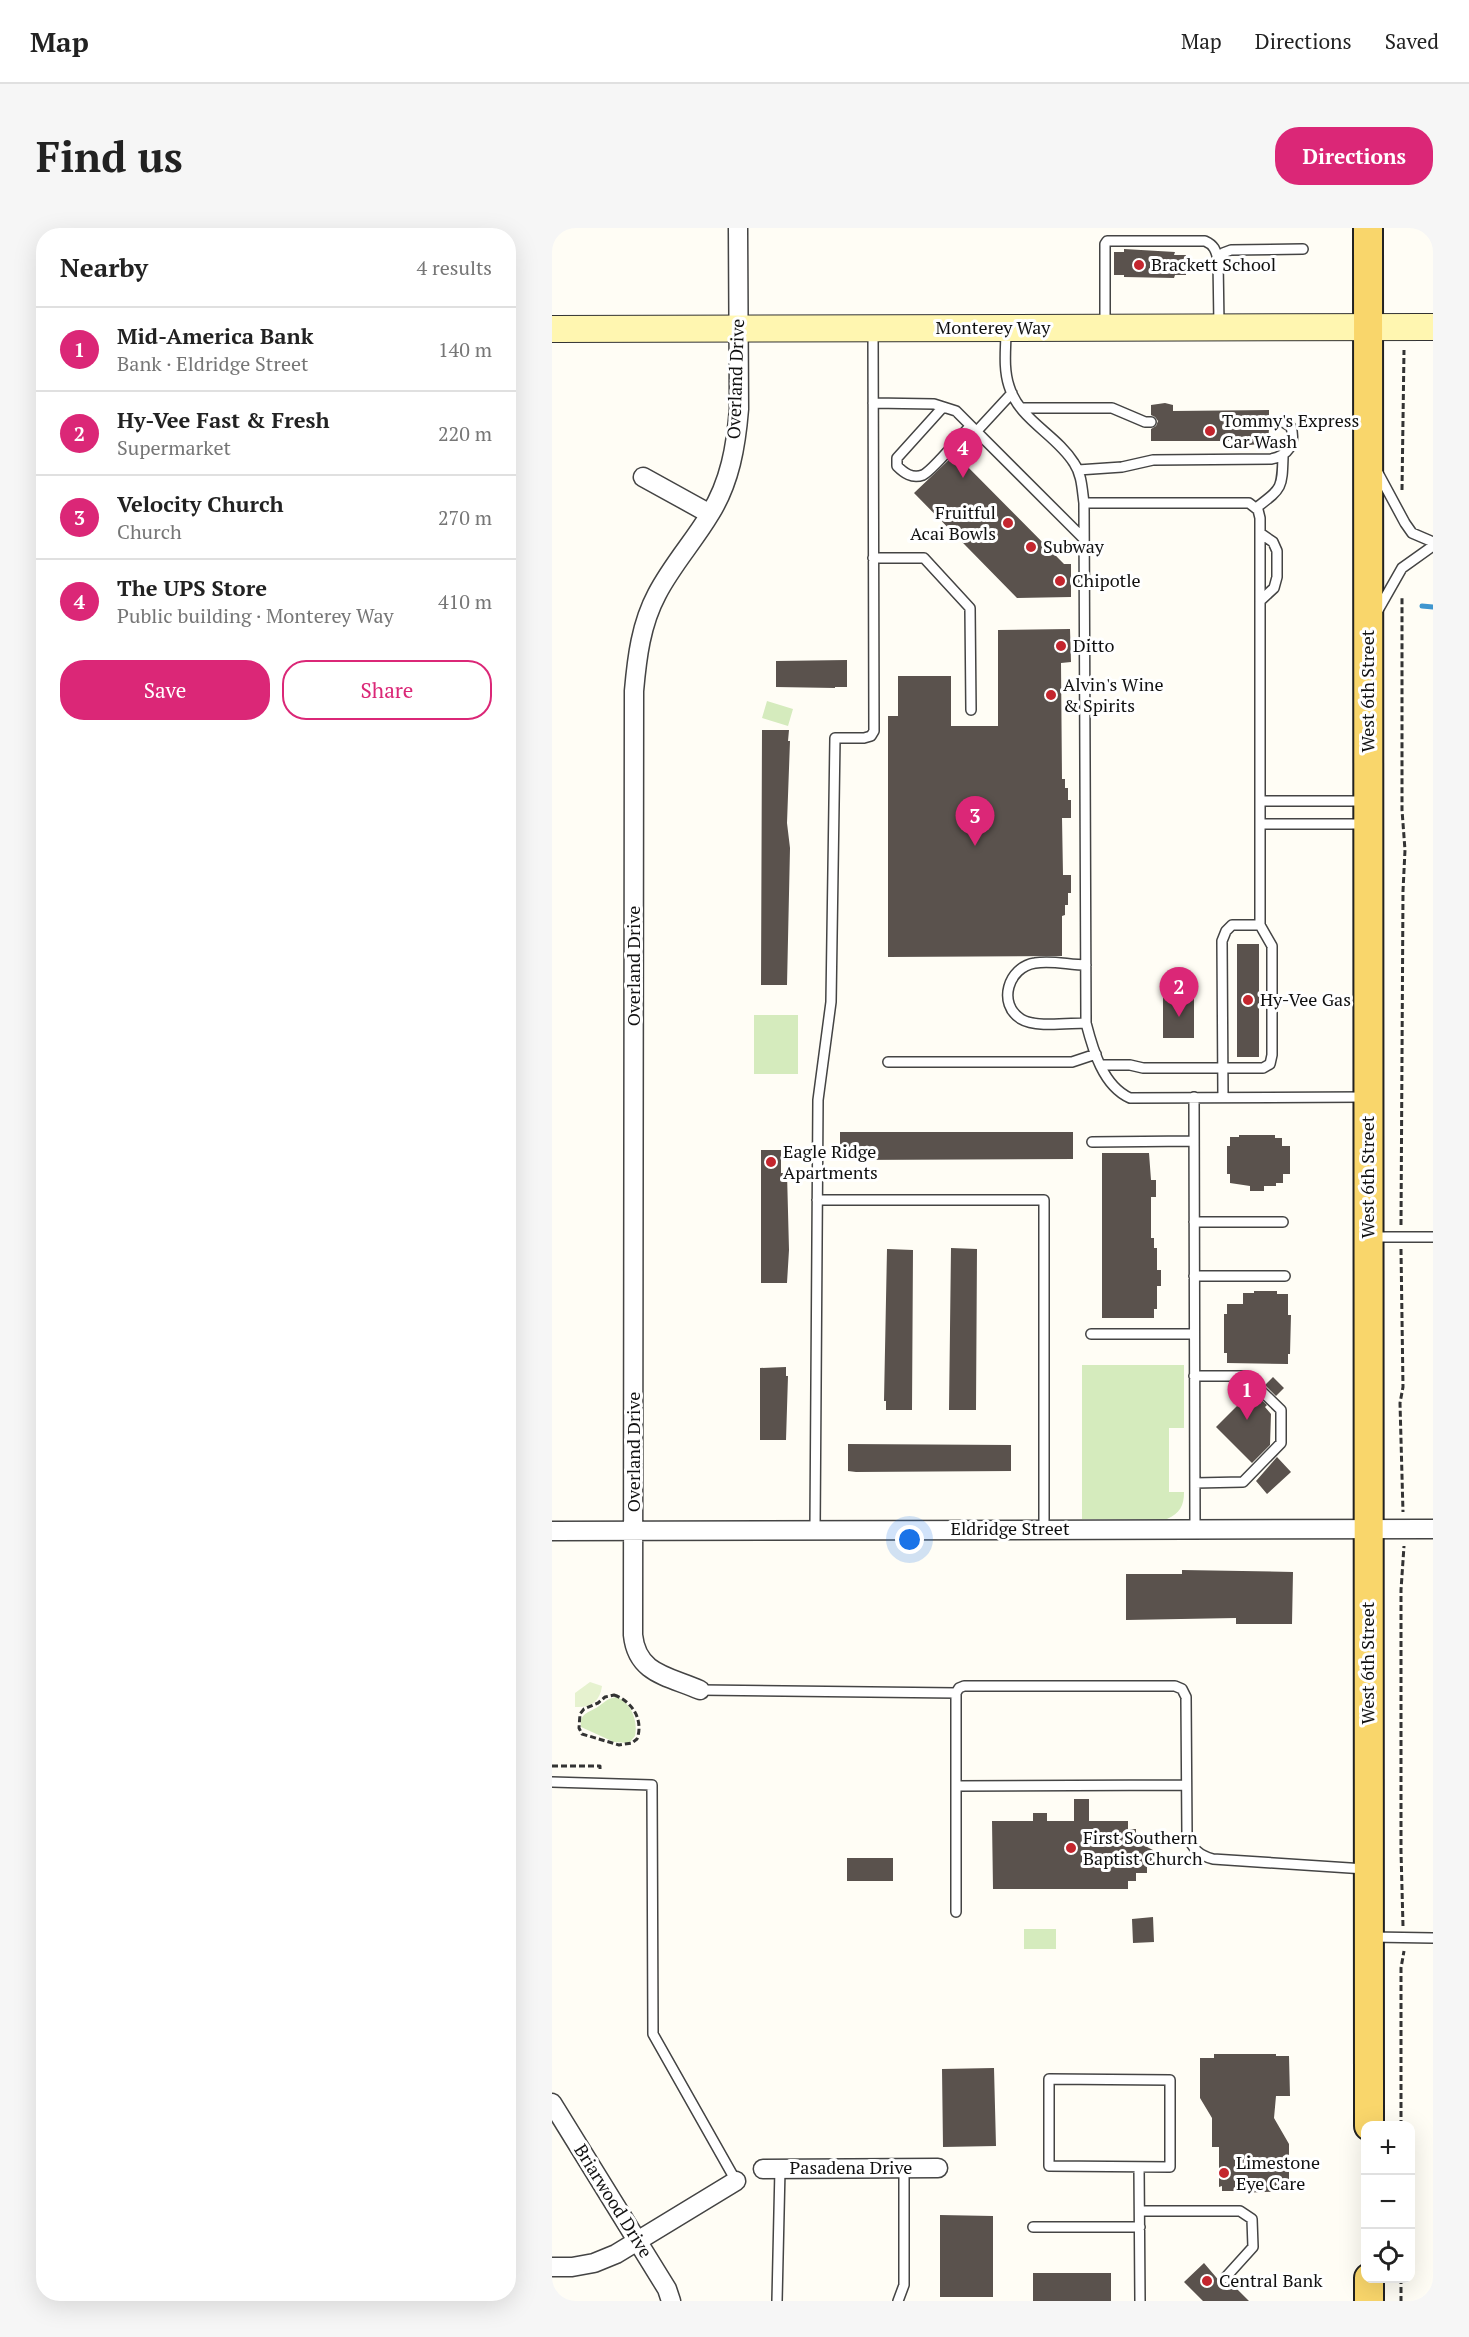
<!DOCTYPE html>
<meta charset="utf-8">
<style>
:root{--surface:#fff;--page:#f6f6f6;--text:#222;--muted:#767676;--line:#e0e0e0;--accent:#db2777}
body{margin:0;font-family:"PT Serif",serif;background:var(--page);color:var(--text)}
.controls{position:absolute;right:18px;bottom:18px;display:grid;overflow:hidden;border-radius:12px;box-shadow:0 6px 24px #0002}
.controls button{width:54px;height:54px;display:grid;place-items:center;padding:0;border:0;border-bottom:2px solid var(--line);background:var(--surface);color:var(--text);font:30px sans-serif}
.you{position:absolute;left:358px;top:1312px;width:21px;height:21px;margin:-15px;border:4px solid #fff;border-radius:50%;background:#1a73e8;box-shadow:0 0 0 9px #1a73e833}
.badge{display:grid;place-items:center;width:39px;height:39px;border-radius:50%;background:var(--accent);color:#fff;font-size:20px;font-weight:700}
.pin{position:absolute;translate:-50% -50px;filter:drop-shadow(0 2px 3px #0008)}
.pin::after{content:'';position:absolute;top:32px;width:21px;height:18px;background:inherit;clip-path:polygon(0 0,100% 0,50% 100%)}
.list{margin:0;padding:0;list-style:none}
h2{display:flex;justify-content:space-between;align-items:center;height:78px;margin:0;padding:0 24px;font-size:26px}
h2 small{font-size:20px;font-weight:400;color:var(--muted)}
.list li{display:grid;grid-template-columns:39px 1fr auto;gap:18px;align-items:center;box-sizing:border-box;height:84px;padding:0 24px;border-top:2px solid var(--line)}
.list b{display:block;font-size:22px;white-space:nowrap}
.list p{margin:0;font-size:20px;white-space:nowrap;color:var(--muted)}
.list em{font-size:20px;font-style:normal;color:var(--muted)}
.actions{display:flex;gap:12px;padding:18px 24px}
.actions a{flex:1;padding:14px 0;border:2px solid var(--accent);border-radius:24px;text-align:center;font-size:21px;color:var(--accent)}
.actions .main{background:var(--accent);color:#fff}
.icon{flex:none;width:33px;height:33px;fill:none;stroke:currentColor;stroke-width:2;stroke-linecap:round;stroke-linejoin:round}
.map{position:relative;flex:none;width:881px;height:2073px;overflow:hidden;border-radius:24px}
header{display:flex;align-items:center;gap:36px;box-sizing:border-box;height:84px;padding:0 30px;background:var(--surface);border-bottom:2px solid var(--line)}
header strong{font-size:28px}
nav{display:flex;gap:33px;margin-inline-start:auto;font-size:21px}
.intro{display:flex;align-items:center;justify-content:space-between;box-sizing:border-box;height:144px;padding:0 36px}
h1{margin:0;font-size:42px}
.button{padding:15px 27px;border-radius:24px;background:var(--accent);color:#fff;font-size:21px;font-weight:700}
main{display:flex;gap:36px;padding:0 36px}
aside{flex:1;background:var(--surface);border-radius:24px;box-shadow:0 6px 24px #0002}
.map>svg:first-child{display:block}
</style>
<header>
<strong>Map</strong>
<nav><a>Map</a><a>Directions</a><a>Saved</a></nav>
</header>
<div class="intro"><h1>Find us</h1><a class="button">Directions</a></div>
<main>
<aside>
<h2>Nearby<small>4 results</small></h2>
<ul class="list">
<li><span class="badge">1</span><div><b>Mid-America Bank</b><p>Bank · Eldridge Street</p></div><em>140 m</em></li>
<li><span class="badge">2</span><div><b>Hy-Vee Fast &amp; Fresh</b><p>Supermarket</p></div><em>220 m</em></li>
<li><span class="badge">3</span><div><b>Velocity Church</b><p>Church</p></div><em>270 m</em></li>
<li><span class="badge">4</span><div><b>The UPS Store</b><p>Public building · Monterey Way</p></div><em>410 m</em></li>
</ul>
<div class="actions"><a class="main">Save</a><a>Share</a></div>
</aside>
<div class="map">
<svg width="881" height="2073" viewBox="0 0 881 2073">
<rect width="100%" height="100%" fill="#fffdf5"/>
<path fill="#d5ebbd" d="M215,473l26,8 -5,17 -26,-8z
M202,787h44v59h-44z
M530,1137h102v63h-15v64h15c0,14 -4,21 -17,27h-85z
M65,1469c15,7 21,24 18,39l-6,7 -15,-1 -33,-15c-2,-14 8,-14 18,-21 7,-5 9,-8 18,-9z
M472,1701h32v20h-32z"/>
<path fill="#e6f2cf" d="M38,1454l12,4c-2,16 -12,22 -27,21v-14z"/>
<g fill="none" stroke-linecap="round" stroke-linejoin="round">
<path stroke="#3f96cf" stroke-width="5" d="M870,378l11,1"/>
</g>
<path fill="#5a524d" d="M572,21l51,3 -1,3h12v20h-11l-1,3 -50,-1v-2h-10v-23h10z
M613,175l8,2v6l96,-1v5l-7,6 2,5 5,3 -1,14 -18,2 -7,-2v-2h-92v-12l5,-3 2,-5 -3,-4 -4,-2v-10z
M403,226l109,110h7v33l-54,1 -103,-105z
M518,401l1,33 -10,1 1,116h3v9h3v12h3v18h-9l1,57h8v18h-3v12h-3v10l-3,1v40l-174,1v-241h10v-40h53v50h47v-96z
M295,432v27h-12v1l-59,-1v-26z
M210,502h27l-1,11h2l-3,82 3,25 -3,137h-26z
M685,716h22v113h-22z
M611,768h31v42h-31z
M288,904h233v27l-225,1 -8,-2z
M687,907h36v3h7v8h8v28h-7v9h-7v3h-12v5h-14v-5l-20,-3v-9h-3v-28h3v-9h9z
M209,922h20v23h6l2,77 -2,33h-26z
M550,925h47l2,27h5v17h-5v41h3v10h3v22h4v16h-4v23h-3v9h-52z
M399,1020l26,1 -1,161h-27z
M335,1021l26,1 -1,160h-26v-9h-2z
M702,1063h23v3h11v21h3l-1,39h-2v10l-61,-1v-10h-3v-39h3v-10h16v-11h11z
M234,1139v9h2l-2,64h-26v-72z
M721,1149l11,11 -8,8 -11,-11z
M698,1165l4,4 2,-2 11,10 -2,2 6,7 -1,31 -18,18 -36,-36z
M296,1216l163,1v26l-155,1 -8,-1z
M725,1229l14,15 -24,22 -11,-13z
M630,1342l111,2 -1,52h-56v-6l-110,2v-46h56z
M522,1571h15v22h39v8h8v8h11v10l6,3v11l-6,3v9h-11v8h-8v8h-135l-1,-68h41v-8h14v8h27z
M295,1630h46v23h-46z
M601,1689l1,25 -21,1 -1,-24z
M662,1826h62v2h13l1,40h-14l-2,22 15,26v47l-53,2v-2h-14v-5l-3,1v-40h-7v-29l-12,-20v-40h14z
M442,1840l2,78 -53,1 -1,-78z
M388,1987l53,1v81h-53z
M652,2035l17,20 6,2 3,-3 19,19h-46l-19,-19z
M481,2045h78v28h-78z"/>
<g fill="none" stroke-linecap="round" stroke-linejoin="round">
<g stroke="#444" stroke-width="12">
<path id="lane" d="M553,97v-81l2,-3h98c9,4 11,9 13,19
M667,97l-1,-65 5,-7 8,-3 72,-1
M454,102c0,18 -3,38 3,56 10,34 47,48 65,77 8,12 8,26 10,40l2,520c7,27 17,63 44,75l235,-1
M321,175l61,1 22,7 128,128
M391,179l-46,51v8c7,7 15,13 26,9 10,-5 38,-39 47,-49
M469,180h91l33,14h6
M424,204l36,-39
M526,242l44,-3 31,-7 118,-1c17,-3 25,-15 20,-32l-8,-5h-14
M825,243l28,52 7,10 21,9
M532,275h165l9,7 2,8v407l12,21v109l-2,9 -7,4h-120l-13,-3h-29
M704,280c26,-20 26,-19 27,-51
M708,305l13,9 4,9v26l-3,11 -14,13
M321,330h51l46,50 1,102
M825,384l25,-44 31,-22
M708,573h106
M708,596h106
M534,737c-17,0 -34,-5 -51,-2 -27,4 -38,41 -14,56 14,9 48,4 65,4
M336,834h184l24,-8
M642,869l1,432
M671,869l-1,-156 4,-10 6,-6h28
M540,914l102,-1
M265,972h227v329
M642,994h89
M820,1009h61
M642,1048h91
M539,1106h103
M642,1148h52l35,34v33l-38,39 -48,1
M263,1301l3,-429 13,-98 4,-264h29l7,-2 3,-5 -1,-402
M148,1462l256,3
M0,1554l100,3 1,249 83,147
M404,1558l230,-1
M404,1684v-219l3,-5 5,-2h211l7,3 4,8 1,138c6,14 11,20 26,24l152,10
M820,1709l61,1
M497,1851l121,1v87l-121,-1z
M587,1939l1,134
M588,1983h100l12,8 1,28 -28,31
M481,1999h107
M225,2073l3,-132
M346,2073l6,-16v-117"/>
</g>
<g stroke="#444" stroke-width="21">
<path id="street" d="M91,249l67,37
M0,1303l881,-2
M148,1462c-32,-14 -63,-16 -67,-55l1,-944c3,-34 7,-67 23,-97 15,-29 37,-53 53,-80 20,-32 26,-68 29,-105l-1,-181
M0,1875l115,186 4,12
M211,1941l175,-1
M0,2039h20l22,-4 22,-9 120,-73"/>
</g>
<g stroke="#333" stroke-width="28">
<path id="secondary" d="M0,101l881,-2"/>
</g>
<g stroke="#222" stroke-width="32">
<path id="primary" d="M816,0l1,1898
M817,2050v23"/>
</g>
<path stroke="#333" stroke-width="3" stroke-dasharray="6 3" stroke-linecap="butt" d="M850,262l2,-140
M849,997l2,-334 2,-41 -3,-40v-214
M849,1021l2,138 -3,16 3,109
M62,1467c18,6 30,25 23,44l-5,4 -13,2 -37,-11 -3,-6 1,-14 4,-5 14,-6 7,-6z
M0,1538h48v4
M851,1698l-2,-75v-261l3,-44
M849,1898v-158l3,-17
M849,2050v23"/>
<use href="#lane" stroke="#fff" stroke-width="9"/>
<use href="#street" stroke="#fff" stroke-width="18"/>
<use href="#secondary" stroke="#fff6b0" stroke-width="26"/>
<use href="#primary" stroke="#f9d66b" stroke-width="28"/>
</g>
<g fill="#c4262e" stroke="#fff" stroke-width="2">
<circle cx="587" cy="37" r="6"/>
<circle cx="658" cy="203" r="6"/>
<circle cx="456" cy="295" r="6"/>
<circle cx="479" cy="319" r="6"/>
<circle cx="508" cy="353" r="6"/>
<circle cx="509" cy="418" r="6"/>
<circle cx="499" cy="467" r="6"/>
<circle cx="696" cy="772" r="6"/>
<circle cx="219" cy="934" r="6"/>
<circle cx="519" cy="1620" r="6"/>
<circle cx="672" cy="1945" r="6"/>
<circle cx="655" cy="2053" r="6"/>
</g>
<g text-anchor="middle" stroke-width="6" stroke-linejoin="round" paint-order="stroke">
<g font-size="18" fill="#111" stroke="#fff" text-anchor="start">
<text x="599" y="43">Brackett School</text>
<text x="670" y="199">Tommy's Express<tspan x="670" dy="21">Car Wash</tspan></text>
<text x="444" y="291" text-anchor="end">Fruitful<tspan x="444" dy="21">Acai Bowls</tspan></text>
<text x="491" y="325">Subway</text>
<text x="520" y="359">Chipotle</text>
<text x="521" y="424">Ditto</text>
<text x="511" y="463">Alvin's Wine<tspan x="511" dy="21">&amp; Spirits</tspan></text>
<text x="708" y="778">Hy-Vee Gas</text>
<text x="231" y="930">Eagle Ridge<tspan x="231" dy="21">Apartments</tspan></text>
<text x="531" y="1616">First Southern<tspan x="531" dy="21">Baptist Church</tspan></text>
<text x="684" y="1941">Limestone<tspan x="684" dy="21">Eye Care</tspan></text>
<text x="667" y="2059">Central Bank</text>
</g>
<g font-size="18" fill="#111" stroke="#fff">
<text x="441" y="106">Monterey Way</text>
<text transform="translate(184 151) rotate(-88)" y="6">Overland Drive</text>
<text transform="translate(816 463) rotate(-90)" y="6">West 6th Street</text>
<text transform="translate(82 738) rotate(-90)" y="6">Overland Drive</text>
<text transform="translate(816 949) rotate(-90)" y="6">West 6th Street</text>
<text transform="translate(82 1224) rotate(-90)" y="6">Overland Drive</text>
<text x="458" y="1307">Eldridge Street</text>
<text transform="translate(816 1435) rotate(-90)" y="6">West 6th Street</text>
<text x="299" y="1946">Pasadena Drive</text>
<text transform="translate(61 1973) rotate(58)" y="6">Briarwood Drive</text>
</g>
</g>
</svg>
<div class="controls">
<button>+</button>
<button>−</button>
<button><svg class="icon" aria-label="locate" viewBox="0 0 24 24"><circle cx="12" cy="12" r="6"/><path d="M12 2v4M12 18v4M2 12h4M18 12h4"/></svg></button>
</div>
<div class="you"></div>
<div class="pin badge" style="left:695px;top:1192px">1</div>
<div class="pin badge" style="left:627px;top:789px">2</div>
<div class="pin badge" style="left:423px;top:618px">3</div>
<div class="pin badge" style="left:411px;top:250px">4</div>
</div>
</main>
